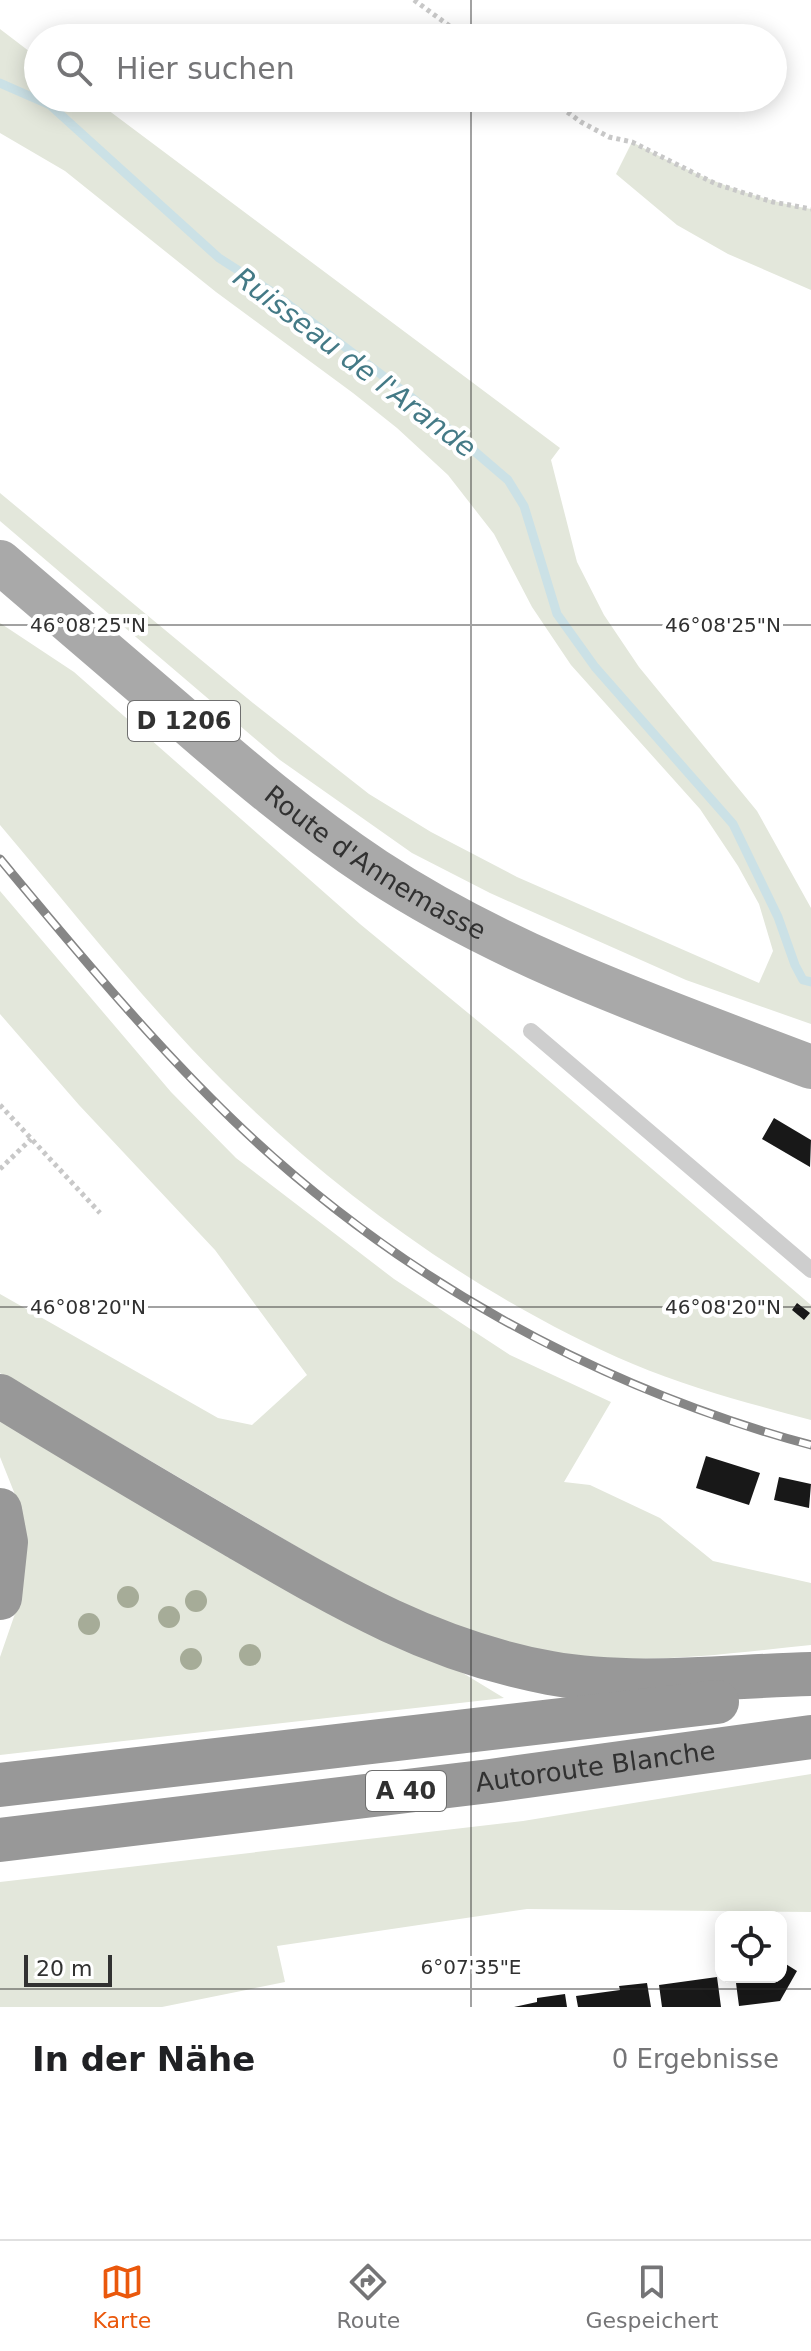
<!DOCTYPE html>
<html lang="de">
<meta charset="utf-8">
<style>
:root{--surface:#fff;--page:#f2f2f2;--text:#202124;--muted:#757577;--line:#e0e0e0;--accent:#ea580c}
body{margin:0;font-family:"DejaVu Sans",sans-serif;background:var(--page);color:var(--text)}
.controls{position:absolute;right:24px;bottom:24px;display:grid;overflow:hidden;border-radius:16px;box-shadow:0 4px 20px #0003}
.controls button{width:72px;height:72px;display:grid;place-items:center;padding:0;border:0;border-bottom:2px solid var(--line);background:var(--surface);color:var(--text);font:40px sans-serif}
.scale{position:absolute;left:24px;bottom:20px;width:88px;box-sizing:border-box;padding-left:8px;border:4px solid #313131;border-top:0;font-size:22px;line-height:28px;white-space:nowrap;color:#313131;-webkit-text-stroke:6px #fff;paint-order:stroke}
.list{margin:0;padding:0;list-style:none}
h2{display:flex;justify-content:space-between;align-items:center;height:104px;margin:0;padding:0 32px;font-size:34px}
h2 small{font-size:26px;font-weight:400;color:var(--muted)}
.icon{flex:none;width:44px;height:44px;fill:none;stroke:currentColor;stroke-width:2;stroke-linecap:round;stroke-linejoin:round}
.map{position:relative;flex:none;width:811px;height:2007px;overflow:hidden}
.search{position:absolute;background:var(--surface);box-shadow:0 4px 20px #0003;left:24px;right:24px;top:24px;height:88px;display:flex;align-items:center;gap:20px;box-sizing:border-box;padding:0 28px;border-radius:44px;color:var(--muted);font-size:30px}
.sheet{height:232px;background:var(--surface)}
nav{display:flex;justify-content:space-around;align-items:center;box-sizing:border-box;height:112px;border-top:2px solid var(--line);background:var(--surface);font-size:22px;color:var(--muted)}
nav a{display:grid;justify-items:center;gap:4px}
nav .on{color:var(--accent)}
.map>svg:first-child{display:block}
</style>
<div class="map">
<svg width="811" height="2007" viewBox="0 0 811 2007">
<rect width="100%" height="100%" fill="#fff"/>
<path fill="#e3e7db" d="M0,29l38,29v40h54l468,350 -9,12 26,102 27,53 35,52 118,144 54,97v116l-125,-44 -196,-87 -78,-40 -132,-93 -280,-239v-28l253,210 116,91 62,38 86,45 242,106 14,-32 -14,-47 -21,-38 -38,-57 -129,-144 -39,-58 -38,-73 -46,-59 -51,-47 -44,-35 -137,-101 -151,-121 -65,-38z
M632,142c58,31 114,56 179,67v81l-83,-36 -51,-29 -61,-51z
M0,623l74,49 286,252 153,126 298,255v115c-60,-16 -121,-32 -178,-56 -150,-64 -296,-169 -411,-284 -79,-79 -149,-169 -222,-255z
M0,891l171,201 65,66 158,121 116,76 101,47 -47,80 26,3 70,33 53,43 98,22v62c-70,7 -142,17 -212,13 -134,-7 -250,-81 -363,-147 -78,-46 -157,-92 -236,-138v-79l218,124 34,7 55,-50 -92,-125 -136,-145 -79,-91z
M0,1420l448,244 56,34 -504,57v-98l18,-52 1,-91 -5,-22 -14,-35z
M811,1774v138l-284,-3 -250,37 8,36 -123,25h-162v-125l523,-61z"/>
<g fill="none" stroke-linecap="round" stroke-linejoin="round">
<path stroke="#cbe1e6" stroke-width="9" d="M0,83l50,22 169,153 53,34 139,105 97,83 16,26 33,108 38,53 138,157 45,93 17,48 8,15 8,2"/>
</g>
<path fill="#181818" d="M774,1118l37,22 -1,27 -48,-28z
M797,1303l13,10 -6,7 -12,-10z
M706,1456l54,17 -11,32 -53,-17z
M779,1477l32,7 -2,24 -35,-8z
M781,1961l16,10 -17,30 -41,5 -3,-23 28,-2 2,-4h15z
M717,1977l4,30h-59l-3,-22z
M647,1983l4,24h-73l-2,-11 44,-6 -1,-4z
M565,1994l2,13h-53l23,-5v-4z"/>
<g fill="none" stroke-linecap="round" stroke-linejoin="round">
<path stroke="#c8c8c8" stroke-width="5" stroke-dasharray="4 4" stroke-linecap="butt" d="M414,0l52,38
M548,98l33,24 28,15 23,5 84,42 57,18 38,7
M0,1105l100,108
M0,1169l31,-30"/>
<path stroke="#cecece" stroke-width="16" d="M531,1031l280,239"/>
<path stroke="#a9a9a9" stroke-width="44" id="s1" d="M0,562c58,50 117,100 175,150 64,56 129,111 200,158 134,88 287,140 436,197"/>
<g stroke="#989898" stroke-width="44">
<path d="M0,1396c78,48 156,94 235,140 103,60 195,115 315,137 83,15 177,3 261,1"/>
<path d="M0,1510l6,32 -6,56"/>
<path d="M0,1785l717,-83"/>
<path id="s2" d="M0,1840l490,-59 321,-44"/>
</g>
<g stroke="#868686" stroke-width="9">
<path id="rail" d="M0,859c75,90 149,180 233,261 162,156 362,267 578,325"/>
</g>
<use href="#rail" stroke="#fff" stroke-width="6" stroke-dasharray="18" stroke-linecap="butt"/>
</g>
<g fill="#a6ac98">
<circle cx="128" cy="1597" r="11"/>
<circle cx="196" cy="1601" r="11"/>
<circle cx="169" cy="1617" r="11"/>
<circle cx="89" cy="1624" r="11"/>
<circle cx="250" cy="1655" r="11"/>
<circle cx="191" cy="1659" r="11"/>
</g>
<path fill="none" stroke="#313131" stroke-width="2" stroke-opacity="0.45" d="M471,0v38M471,98v1909M0,625h811M0,1307h811M0,1989h811"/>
<g text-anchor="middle" stroke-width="8" stroke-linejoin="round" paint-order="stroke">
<g fill="#fff" stroke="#6f6f6f" stroke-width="2">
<rect x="128" y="701" width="112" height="40" rx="6"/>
<rect x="366" y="1771" width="80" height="40" rx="6"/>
</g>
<g font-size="24" font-weight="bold" fill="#313131">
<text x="184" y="729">D 1206</text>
<text x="406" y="1799">A 40</text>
</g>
<g font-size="26" fill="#313131" stroke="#fff">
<text dy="9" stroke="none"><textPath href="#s1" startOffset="482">Route d'Annemasse</textPath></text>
<text dy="9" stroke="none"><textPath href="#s2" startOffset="600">Autoroute Blanche</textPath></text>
</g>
<g font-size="28" font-style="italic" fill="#447a86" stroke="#fff">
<text transform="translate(355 362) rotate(37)" y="10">Ruisseau de l'Arande</text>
</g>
</g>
<g font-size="20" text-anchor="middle" fill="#313131" stroke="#fff" stroke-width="8" stroke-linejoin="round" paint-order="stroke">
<text x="88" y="632">46°08'25"N</text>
<text x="723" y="632">46°08'25"N</text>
<text x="88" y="1314">46°08'20"N</text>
<text x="723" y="1314">46°08'20"N</text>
<text x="471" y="1974">6°07'35"E</text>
</g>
</svg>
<div class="controls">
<button><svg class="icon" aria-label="locate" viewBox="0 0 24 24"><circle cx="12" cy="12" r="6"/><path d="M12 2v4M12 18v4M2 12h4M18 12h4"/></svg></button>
</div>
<div class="scale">20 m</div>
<div class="search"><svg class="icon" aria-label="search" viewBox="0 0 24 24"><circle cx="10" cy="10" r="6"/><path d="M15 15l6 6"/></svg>Hier suchen</div>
</div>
<section class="sheet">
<h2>In der Nähe<small>0 Ergebnisse</small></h2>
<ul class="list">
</ul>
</section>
<nav>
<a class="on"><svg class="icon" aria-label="map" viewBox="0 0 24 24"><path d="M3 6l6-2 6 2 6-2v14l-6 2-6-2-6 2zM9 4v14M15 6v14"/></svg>Karte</a>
<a><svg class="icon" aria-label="directions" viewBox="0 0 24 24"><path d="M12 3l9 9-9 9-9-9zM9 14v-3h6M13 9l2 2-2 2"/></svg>Route</a>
<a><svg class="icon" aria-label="saved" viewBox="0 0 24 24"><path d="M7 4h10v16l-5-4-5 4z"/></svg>Gespeichert</a>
</nav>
